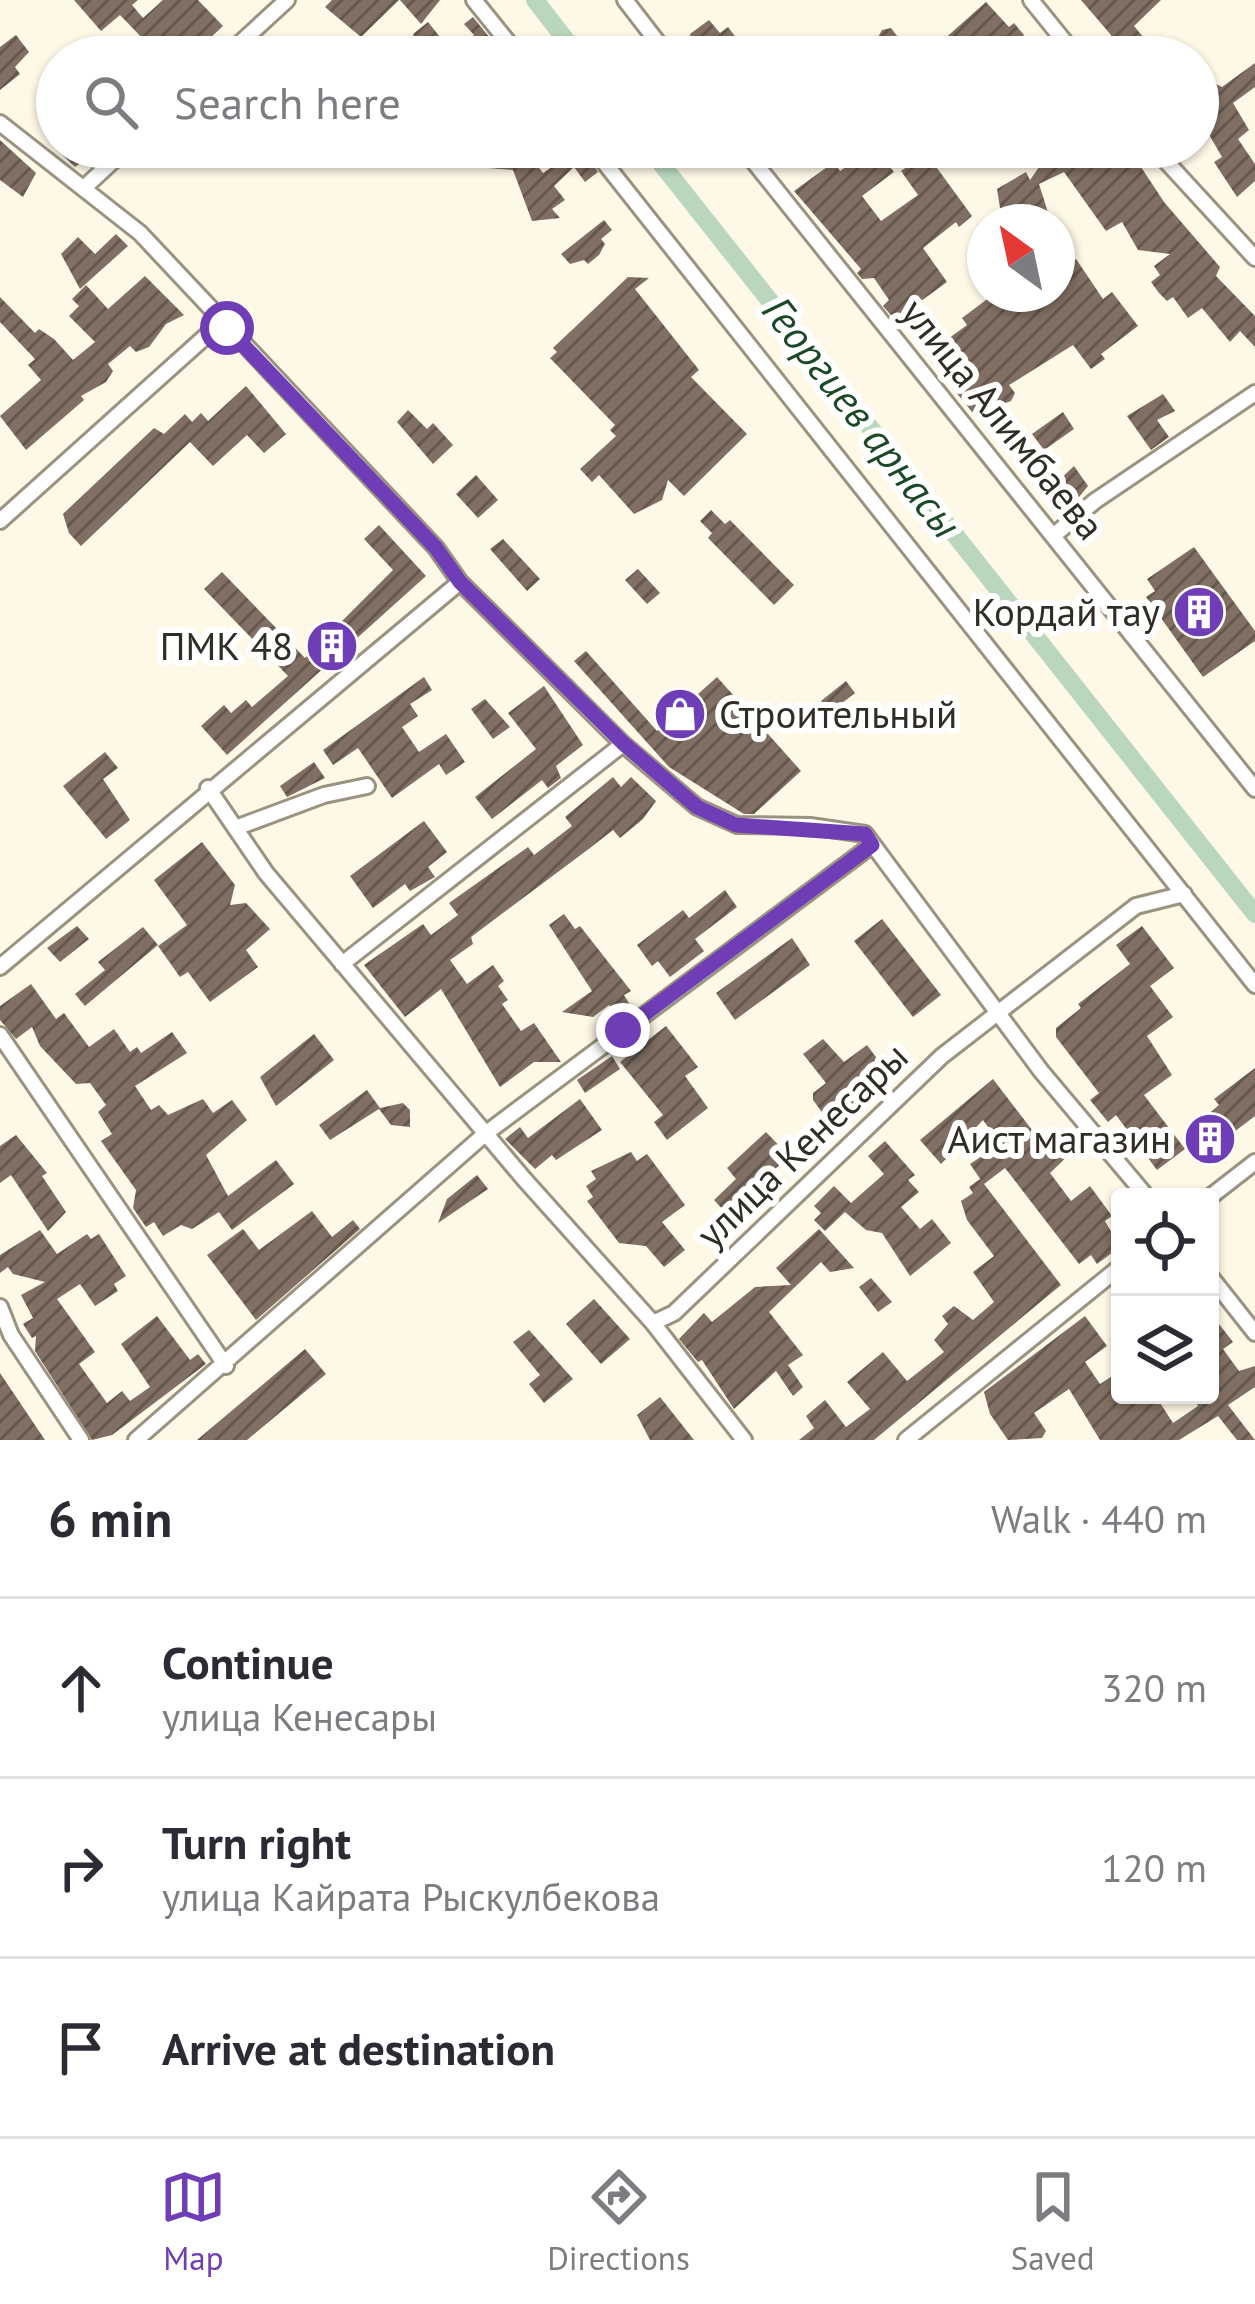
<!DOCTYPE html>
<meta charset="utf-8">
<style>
:root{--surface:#fff;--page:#f2f2f3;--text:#2b2b33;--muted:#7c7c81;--line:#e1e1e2;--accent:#6f3eb6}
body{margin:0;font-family:"PT Sans",sans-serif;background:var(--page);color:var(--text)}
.controls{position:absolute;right:36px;bottom:36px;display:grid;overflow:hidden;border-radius:12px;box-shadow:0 3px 9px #0004}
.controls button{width:108px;height:108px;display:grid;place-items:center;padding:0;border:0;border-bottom:3px solid var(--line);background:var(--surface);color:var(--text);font:60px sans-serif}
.compass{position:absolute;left:967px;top:204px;width:108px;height:108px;border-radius:50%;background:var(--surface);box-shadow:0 3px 9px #0004;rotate:327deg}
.stop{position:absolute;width:36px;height:36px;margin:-27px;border:9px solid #6f3eb6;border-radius:50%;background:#fff}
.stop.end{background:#6f3eb6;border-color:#fff;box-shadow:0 3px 12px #0008}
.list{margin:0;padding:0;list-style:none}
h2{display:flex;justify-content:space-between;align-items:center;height:156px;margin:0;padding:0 48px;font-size:51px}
h2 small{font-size:39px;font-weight:400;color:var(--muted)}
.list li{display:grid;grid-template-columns:78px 1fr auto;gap:36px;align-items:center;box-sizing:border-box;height:180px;padding:0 48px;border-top:3px solid var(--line)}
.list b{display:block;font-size:45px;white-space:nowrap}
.list p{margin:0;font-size:39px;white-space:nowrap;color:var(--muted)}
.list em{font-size:39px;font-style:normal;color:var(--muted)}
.icon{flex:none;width:66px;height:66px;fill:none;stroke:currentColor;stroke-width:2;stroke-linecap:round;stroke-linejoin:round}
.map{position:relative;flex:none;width:1255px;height:1440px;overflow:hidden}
.search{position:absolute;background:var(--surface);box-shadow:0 3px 9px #0004;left:36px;right:36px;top:36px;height:132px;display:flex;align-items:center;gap:30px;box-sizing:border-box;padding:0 42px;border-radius:66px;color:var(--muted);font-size:45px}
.sheet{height:696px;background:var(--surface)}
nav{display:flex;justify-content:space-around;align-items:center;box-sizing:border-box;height:168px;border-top:3px solid var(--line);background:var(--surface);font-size:33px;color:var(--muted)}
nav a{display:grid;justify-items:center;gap:6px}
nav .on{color:var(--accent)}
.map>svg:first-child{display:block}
</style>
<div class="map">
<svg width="1255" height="1440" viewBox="0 0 1255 1440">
<defs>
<pattern id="building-hatch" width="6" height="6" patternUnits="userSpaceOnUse" patternTransform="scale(3)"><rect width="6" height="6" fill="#806f62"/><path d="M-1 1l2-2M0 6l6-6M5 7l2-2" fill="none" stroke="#64574c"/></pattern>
</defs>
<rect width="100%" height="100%" fill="#fef8e7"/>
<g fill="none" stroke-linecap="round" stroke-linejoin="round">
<path stroke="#bad7be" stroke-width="18" d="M535,0l44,57
M648,147l607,767"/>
</g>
<path fill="url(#building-hatch)" d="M74,0h64l-6,5 11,13 20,-18h35l25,26 -33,31h-54l13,-12 -29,-30 -19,16z
M332,0h67l-38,37 -36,-30z
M400,0h40l-19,24z
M1081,0h80l-27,26 21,25 -8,6h-29l-7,-22z
M986,2l23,25 5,-4 10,12 -6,6 13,16h-107z
M473,17l21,26 -6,5 8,9h-21l-12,-13 11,-9 -10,-11z
M709,20l11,13 8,-6 15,20 -13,10h-36l-4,-23z
M428,22l16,20 -6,15h-29l10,-9 -6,-14z
M891,28l22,29h-23l-13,-18 5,-9z
M16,35l13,17 -14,15 5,7 -20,16v-43z
M1255,63v24l-22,16 16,27 -11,9 17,25v17l-18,16 -23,-35 8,-5 -15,-26 -9,7v-46l14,-10 10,5z
M0,140l36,33 -13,24 -23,-17z
M54,147h36v9l-15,11z
M471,147h30l17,20 13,-10 12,16 38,-26 17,25 -13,10 -11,-15 -20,19 11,14 -13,9 8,9 -28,3 -19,-51 -24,-2z
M874,147l20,25 -32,24 19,25 37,-26 -17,-24 33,-24h10l7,10 -14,11 35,48 -13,11 -3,-5 -33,26 24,34 -52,38 -12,-14 6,-6 -15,-22 -12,1 -5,-6 4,-4 -67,-78 40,-29 6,9z
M1073,147h43l13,20 8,-6 27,41 56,65 -4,9 39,40v31l-15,-16 -10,11 -28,-34 -14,10 -15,-21 -6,4 -8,-8 -8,-11 9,-7 -6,-9 16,-12 -32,-4 -16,-28 -16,9 -42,-59 -25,12 12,38 -13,-1 -8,-17 -29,10 -4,-25 29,-17 4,8 12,-17z
M604,220l8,10 -11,9 4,5 -6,11 -11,9 -4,-4 -14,4 -9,-10z
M116,234l12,12 -48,43 -19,-35 17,-17 17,17z
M1076,259l27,40 9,-7 26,34 -37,28 4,5 -14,10 -18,-24 -64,40 6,8 -4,8 -11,4 -6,-8 -22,15 -46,-57 41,-30 -5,-7 32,-24h63v-23z
M145,276l39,39 -18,9 -17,23 -13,5 -6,-6 -22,18 5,7 -7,11 -25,14 3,4 -58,50 -26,-34 41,-36 -13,-15 7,-6 -35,-37v-25l35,36 4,-4 15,10 19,21 22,-18 -26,-26 10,-10 -7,-7 14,-14 22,24z
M628,277l21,1 -14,11 64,81 -8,7 56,57 -63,62 -16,-16 -6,20 -28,14 -35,-39 -7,7 -12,-13 36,-33 -6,-6 5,-5 -65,-67 7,-6 -4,-4z
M246,386l40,48 -22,19 -17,-18 -34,31 -23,-24 -109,104 -12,-13 -6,-19 91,-86 10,6 21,-20 7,8 9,-9 7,8z
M1163,394l12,17 -18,9 12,17 -18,13 -24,-34z
M408,410l19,19 6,-6 20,22 -20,19 -36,-42z
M1063,412l11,17 -30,21 -12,-16z
M1074,466l14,20 -18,22 -19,-20z
M476,475l22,25 -20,18 -22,-24z
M711,510l14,14 5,-4 64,65 -20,20 -66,-67 4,-5 -12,-12z
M379,525l47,51 -199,179 -26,-29 23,-21 7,8 15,-13 6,7 36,-31 -84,-87 18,-17 83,86 88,-88 -29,-31z
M503,539l37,40 -13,12 -37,-42z
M1194,547l61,84v10l-52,36 -57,-80 9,-6 -8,-12z
M638,569l22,24 -13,11 -22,-24z
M586,651l71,80 60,-54 84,94 -47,43h-10l-75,-47 -95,-106z
M424,677l8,13 -22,14 8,12 -16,11 17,25 27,-18 19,28 -19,13 -7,-11 -47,34 -34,-50 -25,17 -10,-15z
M846,681l9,12 -26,20 -8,-12z
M544,686l39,59 -27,21 5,12 -13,10 -6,-8 -50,39 -17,-22 61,-48 -28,-36z
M485,699l25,28 -17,12 -22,-30z
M105,752l13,16 -15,11 27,41 -24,19 -43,-53z
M314,762l11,16 -38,19 -7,-11z
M613,777l8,10 10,-10 25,24 -13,18 -23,19 -7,-8 -23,18 -119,89 2,7 -23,16 17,24 26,-19 11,16 -6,5 10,14 -6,4 19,27 13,-8 27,39h-27l-34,25 -59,-98 -36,28 -41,-52 59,-41 8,11 27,-20 -9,-12 79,-56 6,8 38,-29 -7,-9z
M424,821l23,31 -19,15 7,10 -25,14 -5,-7 -32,24 -23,-32z
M202,842l33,43 -5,20 16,-2 24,26 -24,21 12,17 -48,35 -22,-30 -8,5 -22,-31 29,-21 -33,-45z
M725,890l12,17 -42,32 9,12 -34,26 -12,-16 -6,5 -15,-21 46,-35 6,8z
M564,914l11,15 5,-3 51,65 -7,4 8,13 -15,10 -8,-13 -16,12 -31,-5 30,-21 -43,-66z
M882,919l59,76 -28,22 -59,-76z
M77,926l12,13 -29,23 -13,-14z
M1142,926l32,42 -24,18 23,31 -26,19 25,39 -28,20 41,54 -28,21 -41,-55 -8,7 -18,-22 9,-7 -43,-56v-9l25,-20 -3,-4 52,-40 -14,-19z
M143,927l15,18 -73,61 -10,-12 30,-24 -7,-8z
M792,938l18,27 -75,55 -19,-27z
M31,984l25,35 8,-6 25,34 25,-18 16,23 7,-5 4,6 31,-21 15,21 -52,33 16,24 8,-5 9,10 35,-16 10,14 19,-13 15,20 -41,35 22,41 48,-36 18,24 -62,46 -13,-18 -27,17 -11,-4 -18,11 -9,-14 -8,5 -13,-19 3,-18 -35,-49 11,-7 -14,-22 8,-7 -16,-22 -14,1 -36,-38 -8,-19 -16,12 -16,-19v-14z
M666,1026l32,41 -13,9 23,32 -41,32 -13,-18 9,-7 -43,-53z
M314,1034l20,26 -58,46 -16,-29z
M823,1039l21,23 23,-17 23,31 -60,47 -17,-23v-7l13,-10 -23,-29z
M612,1056l8,13 -35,24 -8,-13z
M1255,1068v48l-25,19 5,7 -12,18 -14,5 -25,-30 35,-30 -5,-6z
M993,1079l52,68 22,-15 10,15 -27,26 21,28 19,-15 22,30 -7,5 15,26 -23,17 -6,-9 -12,9 -74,-96 -21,16 77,101 -187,155h-75l15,-12 -8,-12 19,-16 21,27 24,-18 -23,-27 36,-30 24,29 37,-29 -10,-12 14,-16 -6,-8 12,-10 19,14 21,-18 -21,-30 21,-16 -27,-36 -6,-19 12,-8 -4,-6 11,-8 3,4 -13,-19 30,-20 -17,-24 -42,44 -21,-24z
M367,1090l13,18 23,-5 7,7v17l-19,-2 -12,-16 -49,31 -11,-15z
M580,1099l22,31 -46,30 -4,-5 -17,14 -30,-30 15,-12 8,11z
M766,1132l23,24 -62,58 -13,-14 22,-21 -9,-11z
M16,1135l31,38 -5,3 24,36 -18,19 -37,-56 -11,8v-37z
M885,1141l30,34 -7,5 11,12 -18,15 19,22 12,-10 19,24 -41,33 -28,-43 -16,-3 -21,-18 -20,19 -11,-11 7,-7 -7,-7 20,-20 17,17 33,-29 -16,-18z
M631,1152l6,9 10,-7 38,51 -23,17 23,28 -21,17 -18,-21 -27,-3 -32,-42 6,-4 -7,-11 10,-7 -5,-8z
M477,1175l11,14 -50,34 9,-24z
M312,1211l20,26 21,-17 7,9 -104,91 -49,-65 36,-26 16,21z
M819,1229l35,39 -24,4 -9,-10 -52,50 34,43 -15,10 15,22 -10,9 -17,-25 -42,38 -32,-49 -4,2 -19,-23 25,-26 8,9 43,-35 36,-2 -15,-17z
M40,1230l17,24 30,-20 4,5 8,-5 27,42 -12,8 4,7 -23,15 -15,-22 -23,15 38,53 -16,12 28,39 15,-12 8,10 20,-14 -29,-43 36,-28 33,44 8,-6 8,10 -94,71 -20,5 -57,-89 1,-15 -4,2 -9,-14 10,-6 -12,-23 24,-13 -32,-8 -5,-7 -8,6v-18z
M871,1278l21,24 -14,10 -19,-25z
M594,1299l36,40 -29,25 -35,-40z
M1085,1316l22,30 -22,16 15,22 20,-13v24h35l18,28 25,-17 -7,-11h19v-65l9,-6 14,18 -10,7 16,22 16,-5v21l-27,18 27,35h-18l-19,-24 -39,24h-79l-31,-51 -35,24 12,18 -4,7 -34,2 -18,-26 -6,-22z
M529,1330l44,49 -29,24 -15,-19 11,-9 -27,-33z
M305,1349l21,25 -79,66h-50z
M0,1373l45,67h-45z
M660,1397l34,43h-44l-13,-25z"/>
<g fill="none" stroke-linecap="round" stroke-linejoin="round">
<g stroke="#9b9380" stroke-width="20">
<path id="minor" d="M474,0l46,57
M625,0l44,57
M1031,0l46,57
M225,57l62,-57
M0,123l140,110 296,315 24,34 163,162 74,63 40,18 73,1 55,8 176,237 106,126
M592,147l663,838
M742,147l513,642
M1153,147l102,111
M86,186l42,-39
M0,521l206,-185 21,-8
M1053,536l42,-35 160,-108
M208,788l58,85 258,306 129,144 91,117
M238,827l86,-32 43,-9
M342,964l281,-220
M0,967l460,-385
M0,1035l226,331
M1210,1197l45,-35
M1210,1276l45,57
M0,1307l11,28 70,105
M653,1323l21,-10 268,-257 194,-150 48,-12
M136,1440l349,-306 387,-289
M906,1440l214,-173"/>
</g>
<use href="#minor" stroke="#fff" stroke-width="14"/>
</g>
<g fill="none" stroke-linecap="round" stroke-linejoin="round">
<path stroke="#6f3eb6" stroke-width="15" d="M227,328l209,220 24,34 163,161 74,64 39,18 129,9 7,11 -249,185"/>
</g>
<defs>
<g id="building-disc" transform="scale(2.7)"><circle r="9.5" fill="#6f3eb6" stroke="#fff"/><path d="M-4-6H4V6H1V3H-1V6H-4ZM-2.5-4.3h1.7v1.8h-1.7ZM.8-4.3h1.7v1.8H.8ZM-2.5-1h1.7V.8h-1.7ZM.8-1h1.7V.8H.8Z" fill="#fff"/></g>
<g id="shop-disc" transform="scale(2.7)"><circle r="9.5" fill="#6f3eb6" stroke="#fff"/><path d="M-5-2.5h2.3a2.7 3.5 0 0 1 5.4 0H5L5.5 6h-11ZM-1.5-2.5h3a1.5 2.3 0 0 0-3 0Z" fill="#fff"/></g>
</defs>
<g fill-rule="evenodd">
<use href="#building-disc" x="1199" y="612"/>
<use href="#building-disc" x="332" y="646"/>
<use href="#shop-disc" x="680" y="714"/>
<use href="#building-disc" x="1210" y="1139"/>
</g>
<g text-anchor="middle" stroke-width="12" stroke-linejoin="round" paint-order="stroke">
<g font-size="39" fill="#302d25" stroke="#fff">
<text transform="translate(1003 419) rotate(51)" y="14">улица Алимбаева</text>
<text transform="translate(802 1145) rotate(-44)" y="14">улица Кенесары</text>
</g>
<g font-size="39" fill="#302d25" stroke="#fff" text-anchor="end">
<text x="1160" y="626">Кордай тау</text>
<text x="293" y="660">ПМК 48</text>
<text x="719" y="728" text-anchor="start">Строительный</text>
<text x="1171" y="1153">Аист магазин</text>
</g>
<g font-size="42" font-style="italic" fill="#1b4927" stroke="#fff">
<text transform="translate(862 417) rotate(52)" y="15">Георгиев арнасы</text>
</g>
</g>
</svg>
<div class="controls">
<button><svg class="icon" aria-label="locate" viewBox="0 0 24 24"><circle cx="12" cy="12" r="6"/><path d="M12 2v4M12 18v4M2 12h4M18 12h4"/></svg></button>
<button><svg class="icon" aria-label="layers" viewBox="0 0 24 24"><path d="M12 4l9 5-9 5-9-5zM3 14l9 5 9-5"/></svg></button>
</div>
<svg class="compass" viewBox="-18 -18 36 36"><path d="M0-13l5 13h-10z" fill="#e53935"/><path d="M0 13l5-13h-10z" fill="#7c7c81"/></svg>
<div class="stop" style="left:227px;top:328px"></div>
<div class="stop end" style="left:623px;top:1030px"></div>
<div class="search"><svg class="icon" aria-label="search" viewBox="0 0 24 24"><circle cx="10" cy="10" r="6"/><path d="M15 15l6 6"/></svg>Search here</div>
</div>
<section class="sheet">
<h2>6 min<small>Walk · 440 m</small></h2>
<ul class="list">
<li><svg class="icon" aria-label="ahead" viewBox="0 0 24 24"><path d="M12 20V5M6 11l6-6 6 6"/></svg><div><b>Continue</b><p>улица Кенесары</p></div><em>320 m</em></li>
<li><svg class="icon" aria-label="right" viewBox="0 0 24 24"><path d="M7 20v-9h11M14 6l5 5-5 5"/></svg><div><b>Turn right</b><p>улица Кайрата Рыскулбекова</p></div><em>120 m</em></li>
<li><svg class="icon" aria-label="arrive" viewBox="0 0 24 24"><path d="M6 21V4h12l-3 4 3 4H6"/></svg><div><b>Arrive at destination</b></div></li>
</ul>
</section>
<nav>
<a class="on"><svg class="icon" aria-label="map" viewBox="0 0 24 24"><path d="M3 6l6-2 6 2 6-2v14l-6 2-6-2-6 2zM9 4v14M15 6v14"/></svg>Map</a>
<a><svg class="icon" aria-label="directions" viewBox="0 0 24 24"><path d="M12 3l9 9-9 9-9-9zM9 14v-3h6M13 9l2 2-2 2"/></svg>Directions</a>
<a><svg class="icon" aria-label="saved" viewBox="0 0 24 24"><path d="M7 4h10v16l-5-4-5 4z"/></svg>Saved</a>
</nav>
